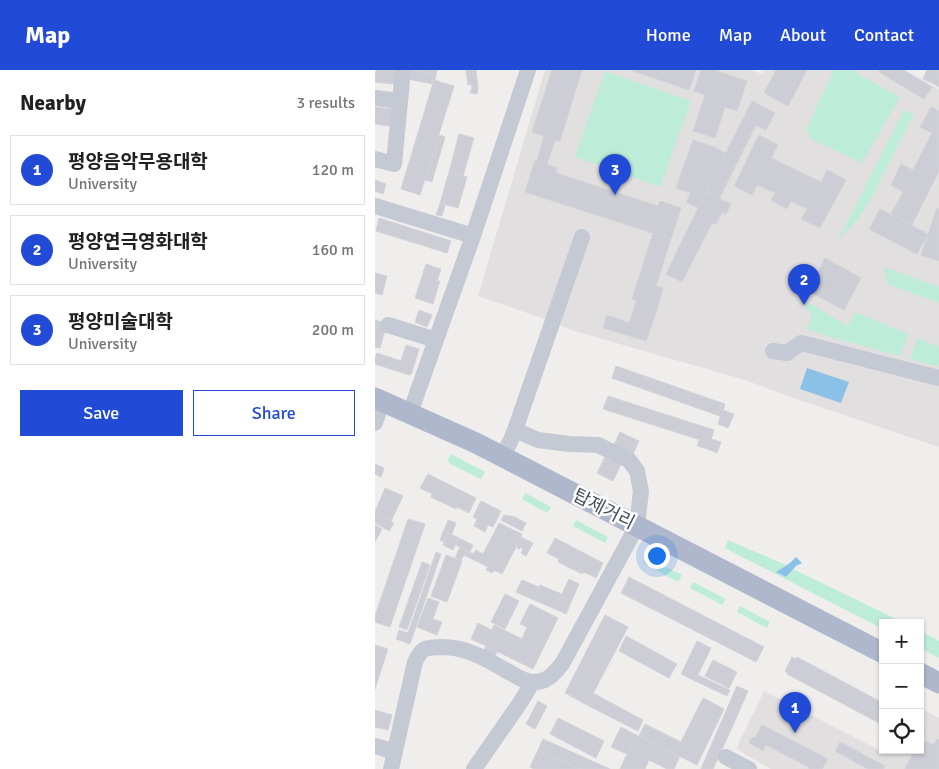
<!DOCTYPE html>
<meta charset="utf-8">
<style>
:root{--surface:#fff;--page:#f6f6f6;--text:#202124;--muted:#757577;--line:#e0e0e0;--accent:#214ad6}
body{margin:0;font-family:Signika,"Noto Sans KR",sans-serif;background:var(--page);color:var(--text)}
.controls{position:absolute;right:15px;bottom:15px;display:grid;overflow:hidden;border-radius:0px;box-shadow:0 1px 4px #0004}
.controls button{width:45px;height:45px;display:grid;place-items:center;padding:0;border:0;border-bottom:1px solid var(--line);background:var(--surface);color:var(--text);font:25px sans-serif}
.you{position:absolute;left:281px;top:485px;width:18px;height:18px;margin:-12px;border:4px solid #fff;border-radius:50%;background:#1a73e8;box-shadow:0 0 0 8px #1a73e833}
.badge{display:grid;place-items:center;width:32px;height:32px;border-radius:50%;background:var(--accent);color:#fff;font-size:16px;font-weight:700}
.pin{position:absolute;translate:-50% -41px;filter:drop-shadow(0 1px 2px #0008)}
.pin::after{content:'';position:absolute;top:26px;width:18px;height:15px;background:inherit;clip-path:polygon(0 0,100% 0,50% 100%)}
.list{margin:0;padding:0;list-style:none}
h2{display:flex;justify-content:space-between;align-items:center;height:65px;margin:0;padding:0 20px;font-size:21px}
h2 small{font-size:16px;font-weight:400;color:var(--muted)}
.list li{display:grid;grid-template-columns:32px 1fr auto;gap:15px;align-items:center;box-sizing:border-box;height:70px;margin:0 10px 10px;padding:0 10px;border:1px solid var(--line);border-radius:0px}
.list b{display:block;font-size:19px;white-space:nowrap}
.list p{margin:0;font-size:16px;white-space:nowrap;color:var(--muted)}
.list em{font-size:16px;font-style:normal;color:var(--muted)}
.actions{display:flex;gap:10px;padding:15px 20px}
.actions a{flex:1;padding:11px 0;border:1px solid var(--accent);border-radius:0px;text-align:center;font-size:18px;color:var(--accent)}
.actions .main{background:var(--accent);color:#fff}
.icon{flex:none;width:28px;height:28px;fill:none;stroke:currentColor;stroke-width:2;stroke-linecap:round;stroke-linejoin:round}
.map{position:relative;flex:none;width:564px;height:699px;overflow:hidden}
header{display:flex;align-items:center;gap:30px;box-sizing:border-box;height:70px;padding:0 25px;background:var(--accent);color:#fff}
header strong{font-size:24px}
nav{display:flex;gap:28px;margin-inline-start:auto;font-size:18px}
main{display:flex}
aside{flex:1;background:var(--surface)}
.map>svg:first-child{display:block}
</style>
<header>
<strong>Map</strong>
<nav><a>Home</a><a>Map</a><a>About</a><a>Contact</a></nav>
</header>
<main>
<aside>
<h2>Nearby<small>3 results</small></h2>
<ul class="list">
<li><span class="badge">1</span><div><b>평양음악무용대학</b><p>University</p></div><em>120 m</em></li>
<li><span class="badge">2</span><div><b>평양연극영화대학</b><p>University</p></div><em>160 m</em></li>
<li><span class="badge">3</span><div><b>평양미술대학</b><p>University</p></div><em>200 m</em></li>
</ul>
<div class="actions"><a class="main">Save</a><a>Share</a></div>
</aside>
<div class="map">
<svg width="564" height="699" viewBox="0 0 564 699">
<rect width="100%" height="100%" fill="#f0eeed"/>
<path fill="#e1dfdf" d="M170,0h205l12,4 2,-4h141l34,19v358l-146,-49 -48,-18 -174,-50 -29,-12 -64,-22z
M389,621l119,61 1,-2h36v-42l19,10v51h-168l-35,-20z"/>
<path fill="#bdecd9" d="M459,0h17l49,27 -38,66 -51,-24 -5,-9z
M230,1l86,30 -31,86 -85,-30z
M529,40l10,4 -45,88 -12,18 -19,20z
M509,197l55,20v16l-52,-19z
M429,231l3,1 41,24 7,-14 53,22 -8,22 -66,-18 -27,-9 5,-14 -6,-7z
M542,268l22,9v20l-29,-8z
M76,384l34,18 -4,7 -34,-17z
M150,423l26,14 -4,6 -25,-14z
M201,450l32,17 -3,6 -32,-17z
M353,470l58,25 -9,7 9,5 7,-8 111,54h-21v6l-158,-81z
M271,487l36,18 -4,7 -35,-19z
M318,512l33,17 -4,6 -32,-17z
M365,536l30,16 -3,6 -30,-16z
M545,561l19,10v17l-19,-10z"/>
<path fill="#8cc1e7" d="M432,298l42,14 -8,21 -41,-14z
M421,487l6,6 -6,3 -10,11 -10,-5 14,-9z"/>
<path fill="#cdced5" stroke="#d2d2d9" d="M1,0h20l-2,14 -19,-2z
M35,0h6l20,5 -1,5 -2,-1 -1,5 -24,-5z
M41,0h21l-1,5z
M91,0h10l2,18 -1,6 -7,-1 2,-4 -1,-5 -3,1z
M177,0h30l-22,71 -5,-1 -8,24 10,4 -1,5 102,33 2,-5 21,7 -10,31 -146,-47 10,-32 2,1 7,-25 -12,-4z
M258,0h63l-7,20 -56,-19z
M326,0h13l33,11 -10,30 -12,-4 -10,31 -22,-7 12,-36 -11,-4z
M401,0h31l-19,36 -24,-13z
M505,0h23l29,17 -8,12 -45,-27z
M552,0h11l-6,13 -9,-4z
M563,0h1v17l-7,-4z
M59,10l20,6 -34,109 -19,-6z
M377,31l23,12 -9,17 -23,-11z
M0,37l17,2 -2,17 -15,-2z
M556,37l8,4v60l-27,54 -21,-11 12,-22 -12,-7 10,-21 12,6 19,-37 -12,-6z
M368,49l13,6 -37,74 -13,-7z
M84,64l15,4 -11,38 -14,-4z
M64,65l6,2 -13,45 -7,-2z
M384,65l19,10 -7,13 50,24 6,-12 19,10 -26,48 -19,-9 6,-10 -16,-8 -4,8 -16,-9 4,-7 -18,-8 -5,10 -18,-9z
M318,70l21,7 12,6 -28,55 -12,-6 5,-9 -15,-5z
M74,102l18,5 -9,31 -18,-5z
M0,110l11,4 -3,10 -8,-3z
M331,122l25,12 -5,10 -4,-2 -6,12 -4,-1 -30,59 -16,-8z
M65,133l5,2 -3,11 -6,-1z
M562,138l2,1v52l-18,-6z
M505,139l48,25 -11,20 -48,-25z
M4,148l72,23 -4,12 -71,-22z
M278,163l18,6 -15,47 7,2 -8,28 -21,-7 2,-9 -4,-1z
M450,188l36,20 -17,32 -36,-19z
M51,194l15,5 -4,12h3l-7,23 -18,-6z
M0,203l12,3 -5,19 -7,-2z
M259,239l21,7 -9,25 -43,-13 4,-13 22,8z
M44,240l13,5 -5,12 -12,-5z
M0,250l6,2 5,5 -6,21 -5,-1z
M31,275l13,4 -7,23 -2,3 -4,-1 -31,-10v-5l2,-6 24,8z
M241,296l106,37 -5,12 -105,-37z
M233,326l106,34 -4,13 -107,-34z
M347,333l3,1 -4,13 -4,-2z
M348,340l11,4 -6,14 -10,-4z
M245,362l19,9 -7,15 -19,-9z
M336,369l10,3 -4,11 -9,-4z
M324,370l11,3 -2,6 -11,-3z
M230,387l16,7 -8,17 -16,-8z
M0,394l9,4 -3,9 -6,-3z
M53,404l48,24 -7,15 -12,-6 -1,2 -25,-12 1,-3 -12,-6z
M10,418l18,8 -12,25 -16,-9z
M106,431l20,10 -8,16 -5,-2 -3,7 -11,-6 3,-7 -4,-2z
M0,442l19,11 -5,8 -14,-8z
M129,445l11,2 11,6 -4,8 -21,-11z
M33,449l17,5 -35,103 -15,-5v-6z
M73,450l8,3 -4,11 -3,-1 -5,9 -4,-2z
M124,453l8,4 -5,10 -8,-4z
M0,455l7,4 -7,13z
M132,457l15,7 -5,11 -15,-8z
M74,463l10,5 -6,12 -10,-5z
M119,463l23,12 -15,29 -8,-4 -2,3 -6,-3 2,-3 -24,-12 -3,5 -6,-2 5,-11 13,7 3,-4 7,4z
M146,467l12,6 -7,13 -5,-3 2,-5 -2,-1 -1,2 -3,-1 1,-3h-1z
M84,468l14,7 -3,7 -14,-7z
M180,468l48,25 -7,15 -12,-6 -2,2 -24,-12 1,-3 -12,-6z
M61,482l5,2 -31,90 -14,-5 3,-9 9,3z
M71,485l16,6 -15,41 -16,-6z
M47,492l8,3 -23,65 -8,-3z
M254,507l135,70 -8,15 -135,-69z
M194,509l10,5 -13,30 -11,-5z
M147,510l17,7 -5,13 -18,-8z
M165,515l22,9 -7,15 -21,-9z
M130,524l14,7 -14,28 -14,-7z
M53,528l11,4 -6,17 9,3 -5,13 -20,-8z
M155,534l28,14 -25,51 -49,-24 10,-20 28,14 5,-12 -7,-3z
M230,545l23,12 -41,78 -22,-12z
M103,553l14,7 -8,15 -13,-6z
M251,566l51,28 -8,14 -50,-27z
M322,571l14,7 -16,33 -14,-7z
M0,575l13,4 -13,40z
M111,576l11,6 -2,4 -12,-5z
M417,587l4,2 1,-2 86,46v20l-3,-1 -1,1 -92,-49 1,-1 -3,-2z
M338,590l24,12 -8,16 -24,-12z
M323,605l32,15 -3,6 -32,-15z
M362,616l11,5 -18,41 -11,-5z
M218,623l50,27 -5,11 -51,-26z
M328,628l21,11 -27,56 -22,-11z
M163,631l9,5 -12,23 -9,-5z
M0,640l17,5 -4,15 -13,-3z
M183,648l46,23 -8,17 -46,-24z
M270,654l36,18 -6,12 -36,-18z
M387,655l66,34 -6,10h-13v-2l-43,-22 -3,6 -14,-8 3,-6 3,1z
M246,657l15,8 -9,19 -16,-7z
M344,657l11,5 -17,37h-12z
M261,665l44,21 -6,13h-7l-38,-19z
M168,669l67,30h-30l-42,-19z
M562,669l2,1v29h-34l10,-19h5v-4l3,1 3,-6 8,4z
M465,672l45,24 -2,3h-15l-33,-18z
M163,680l42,19h-46l-4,-2z
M254,680l20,10 -4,9h-25z"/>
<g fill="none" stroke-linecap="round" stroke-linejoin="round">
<path stroke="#c4c9d4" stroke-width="16" d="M0,28l25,3
M0,89l19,5 9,-94
M0,136l98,30
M13,255l48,15
M398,281l14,2 14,-10 138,35
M35,343l63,-177 55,-166
M0,353l7,-22
M127,386l8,-14 5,-12 67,-193
M0,676l20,6
M351,687l23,12
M16,699l24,-107c8,-16 10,-14 27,-15 25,0 44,12 65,24 8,4 18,12 28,11 13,0 19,-9 27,-18l75,-138 4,-35 -4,-20 -8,-11 -31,-15 -29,-1 -31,-4 -23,-10
M99,699l46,-66 12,-20"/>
<path stroke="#aeb7cb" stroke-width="21" d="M0,328l101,45 407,210
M545,603l19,10"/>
</g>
<g text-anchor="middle" stroke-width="5" stroke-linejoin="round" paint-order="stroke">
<g font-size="18" fill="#474d5a" stroke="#fff">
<text transform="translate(229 439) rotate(27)" y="6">탑제거리</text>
</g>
</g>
</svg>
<div class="controls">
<button>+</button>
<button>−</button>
<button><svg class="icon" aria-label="locate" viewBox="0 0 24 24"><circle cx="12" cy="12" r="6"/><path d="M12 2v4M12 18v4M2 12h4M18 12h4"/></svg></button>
</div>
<div class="you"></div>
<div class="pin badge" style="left:420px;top:663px">1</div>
<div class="pin badge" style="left:429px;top:235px">2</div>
<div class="pin badge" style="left:240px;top:125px">3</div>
</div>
</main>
